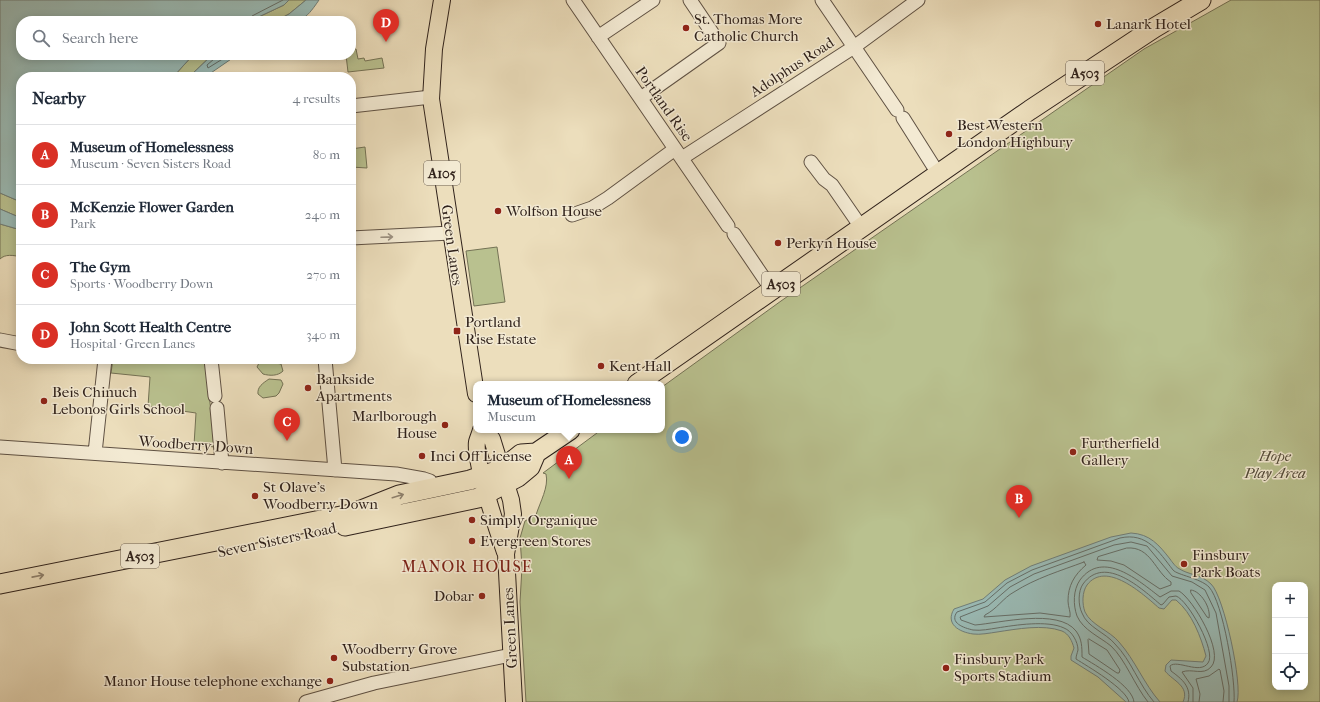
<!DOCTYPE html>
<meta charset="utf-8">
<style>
:root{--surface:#fff;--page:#f2f2f3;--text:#1f2937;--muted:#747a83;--line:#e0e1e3;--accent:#d93025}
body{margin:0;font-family:"IM FELL French Canon",serif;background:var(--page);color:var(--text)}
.controls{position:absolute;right:12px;bottom:12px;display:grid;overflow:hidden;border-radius:8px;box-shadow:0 2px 10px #0003}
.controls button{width:36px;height:36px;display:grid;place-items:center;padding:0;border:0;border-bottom:1px solid var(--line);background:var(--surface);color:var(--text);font:20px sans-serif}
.you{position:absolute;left:682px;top:437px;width:14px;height:14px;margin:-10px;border:3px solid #fff;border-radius:50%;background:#1a73e8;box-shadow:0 0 0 6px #1a73e833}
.badge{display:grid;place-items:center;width:26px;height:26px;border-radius:50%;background:var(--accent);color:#fff;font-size:13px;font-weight:700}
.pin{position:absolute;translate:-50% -33px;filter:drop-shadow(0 1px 2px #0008)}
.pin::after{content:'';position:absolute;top:21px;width:14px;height:12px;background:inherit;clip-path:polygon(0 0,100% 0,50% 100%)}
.popup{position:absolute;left:473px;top:381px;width:192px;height:52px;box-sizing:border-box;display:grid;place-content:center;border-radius:8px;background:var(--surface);filter:drop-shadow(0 1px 3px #0005);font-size:13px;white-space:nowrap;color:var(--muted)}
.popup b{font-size:15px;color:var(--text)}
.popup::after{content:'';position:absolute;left:50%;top:100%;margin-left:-8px;border:8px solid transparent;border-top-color:var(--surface)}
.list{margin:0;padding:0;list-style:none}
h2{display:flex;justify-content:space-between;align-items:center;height:52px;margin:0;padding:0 16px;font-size:17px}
h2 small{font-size:13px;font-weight:400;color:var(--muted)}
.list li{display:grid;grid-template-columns:26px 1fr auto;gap:12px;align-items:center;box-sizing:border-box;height:60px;padding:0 16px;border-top:1px solid var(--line)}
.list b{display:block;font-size:15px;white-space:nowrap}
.list p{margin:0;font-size:13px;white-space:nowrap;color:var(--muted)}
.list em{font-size:13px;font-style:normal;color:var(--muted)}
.icon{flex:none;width:22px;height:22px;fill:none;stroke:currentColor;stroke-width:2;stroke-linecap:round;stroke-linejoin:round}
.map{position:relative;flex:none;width:1320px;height:702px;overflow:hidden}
.search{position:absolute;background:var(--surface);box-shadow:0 2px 10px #0003;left:16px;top:16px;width:340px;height:44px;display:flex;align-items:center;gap:10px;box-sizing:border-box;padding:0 14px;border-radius:16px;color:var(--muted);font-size:15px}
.panel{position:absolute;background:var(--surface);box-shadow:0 2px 10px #0003;left:16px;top:72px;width:340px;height:292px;border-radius:16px}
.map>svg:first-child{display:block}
</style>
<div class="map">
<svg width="1320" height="702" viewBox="0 0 1320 702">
<rect width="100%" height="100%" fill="#ecdebc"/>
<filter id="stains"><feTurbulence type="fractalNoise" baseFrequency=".005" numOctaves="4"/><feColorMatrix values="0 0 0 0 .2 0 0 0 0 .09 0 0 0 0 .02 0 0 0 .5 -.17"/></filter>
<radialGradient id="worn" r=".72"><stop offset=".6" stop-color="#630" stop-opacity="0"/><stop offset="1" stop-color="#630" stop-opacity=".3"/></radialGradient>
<path fill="#b9c18f" stroke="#747255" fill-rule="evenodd" d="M289,0h17l-17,14 -13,7h-26l34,-16z
M1231,0h89v702h-794l-6,-100 2,-35 -2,-29 5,-17 11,-6c4,-13 13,-28 10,-41l-3,-1 58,-43h61v-43l119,-86 363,-252zM1275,585h30v102h-30z
M351,49h5l2,10 6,-1 1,3 17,-3 2,10 -36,4 -2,-17h5z
M193,55h19l-23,22h-16z
M365,147l2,21 -16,-1v-18z
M0,193l21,9v16l-21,-9z
M0,224l21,6v27c-8,-2 -16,-3 -21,2z
M497,247l8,55 -31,4 -8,-55z
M113,359h92l10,88 -21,-2 2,-32 -48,-7 2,-29 -39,-4z
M264,361l17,3 2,7c-5,5 -13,5 -20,3l-6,-7 2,-4z
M269,379l12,1 2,4 -4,9 -3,3 -13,2 -5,-4c-1,-7 5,-11 11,-15z"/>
<path fill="#9abbb6" stroke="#707e78" d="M0,0h289l-5,5 -34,16h-229v34h172l-20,22h-152v125l-21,-9z
M306,0h13c-15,22 -17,21 -43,21l13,-7z
M212,55h25l-32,22h-16z
M0,209l21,9v12l-21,-6z
M1131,533c19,1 28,12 39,26 2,3 6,8 8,9 10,7 23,6 33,16 13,12 32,101 26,118h-54c7,-16 -10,-21 -18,-31l1,-6 5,-5 32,2 3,-6c-5,-19 -14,-43 -30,-56h-4l-8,9 -5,-1c-16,-14 -53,-48 -72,-23 -5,7 -5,19 -2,27 6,13 25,19 34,30 16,18 25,42 41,60h-34l-28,-25 -27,-17v-4l3,-8c-2,-7 -5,-14 -12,-17 -19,-7 -45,-2 -65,1 -7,1 -17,3 -24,2 -14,-2 -28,-10 -19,-25l29,-10 22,-19 26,-14 80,-29z"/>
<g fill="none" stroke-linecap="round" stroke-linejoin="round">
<path stroke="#656e68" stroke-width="1" d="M250,21l2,-5 31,-16
M214,55v4l-7,6 1,3 21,-13
M1127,548c24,-2 28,24 44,34v3l-11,4 -36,-24 -13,-4 -14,-1 1,-3z
M1084,562l2,3c-12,10 -18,21 -18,36 0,6 3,11 2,16l-30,-4 -56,4 1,-2c12,-6 18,-17 29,-23 22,-14 46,-21 70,-30z
M1191,590c10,1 20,18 18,28l-2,-1 -16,-24z
M1089,639l18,11 13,20 -1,3h-2l-28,-19 -1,-14z
M1129,702c-2,-13 -42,-36 -53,-43 0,-3 1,-5 2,-9 0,-8 -6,-19 -14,-22 -17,-8 -48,-3 -67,0 -7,1 -16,3 -24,2 -9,-2 -24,-7 -16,-18l28,-10 22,-19 25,-13 88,-32c27,-6 39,14 53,32 4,5 27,8 36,17 14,15 27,94 25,115
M1134,702c-1,-16 -39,-37 -52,-45 0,-10 0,-18 -6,-26 -18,-23 -76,-8 -101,-6l-14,-5 -1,-3 28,-11 22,-19 24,-13 80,-29 17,-3 16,4 25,30 20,6 13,8 11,23 13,73v16
M1148,702c-13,-16 -23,-43 -37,-56 -11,-9 -28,-16 -34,-30 -4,-11 -4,-26 3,-36 23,-31 59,1 80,17l11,-6h8c14,8 46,62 32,76 -8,9 -19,1 -29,5l11,16v14
M1154,702c-15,-17 -23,-42 -39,-58 -9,-11 -28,-17 -33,-31 -4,-8 -4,-22 1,-29 22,-30 59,5 78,21l2,-1 6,-7 7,-1c12,4 41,56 32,67 -8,12 -31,-4 -38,3l1,5c11,8 21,16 17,31
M1199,702l1,-8 -4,-15 13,-3 10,-7 1,1 4,21 -1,11"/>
<g stroke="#5f5143" stroke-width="15">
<path id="minor" d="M573,0l155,226
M822,0l75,110
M598,37l55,-37
M641,98l78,-55 -29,-43
M351,106l80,-9
M903,118l36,57
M682,158l172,-111 64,-47
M811,162l13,17 8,6 29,42
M572,215l20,-7 16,-10 67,-49
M734,234l38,56
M351,238l100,-5
M0,340l21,4
M211,359l4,37
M325,359l10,111
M217,408l5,55
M0,447l396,27 28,5 6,2 2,8
M95,453l10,-94
M306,702l68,-19 137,-28"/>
</g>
<g stroke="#30221b" stroke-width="18">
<path id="major" d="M442,0l-8,49 -3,50 45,295
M481,430c-1,4 -3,8 -4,12 -3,19 21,90 28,110
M483,430l9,9 19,61 2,14 -7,40 8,148"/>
</g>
<g stroke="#30221b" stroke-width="21">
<path id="highway" d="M637,384l393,-274 124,-82 47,-28
M345,526l133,-28 40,-21 12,-10 6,-14
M0,584l351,-70 48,-19 71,-15 32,-11 19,-15 15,-1 34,-23"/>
</g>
<use href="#minor" stroke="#f3ead3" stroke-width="13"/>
<use href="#major" stroke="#ecdebc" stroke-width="16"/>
<use href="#highway" stroke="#ecdebc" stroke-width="19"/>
</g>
<defs><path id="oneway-shaft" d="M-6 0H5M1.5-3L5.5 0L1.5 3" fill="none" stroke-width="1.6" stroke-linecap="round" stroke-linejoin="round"/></defs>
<use stroke="#9b9080" href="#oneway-shaft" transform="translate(387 237) rotate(-2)"/>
<g stroke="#8e806c">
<use href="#oneway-shaft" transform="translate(398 496) rotate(-17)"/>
<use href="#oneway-shaft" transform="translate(38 576) rotate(-11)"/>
</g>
<g fill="#8f2418" stroke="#f3ead3" stroke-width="1.5">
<circle cx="1098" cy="24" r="4"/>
<circle cx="686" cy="28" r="4"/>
<circle cx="949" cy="134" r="4"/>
<circle cx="498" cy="211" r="4"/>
<circle cx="778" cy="243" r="4"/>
<rect x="453" y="327" width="8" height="8" rx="2"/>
<circle cx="601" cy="366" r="4"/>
<circle cx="308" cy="388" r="4"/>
<circle cx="44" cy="401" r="4"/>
<circle cx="445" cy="425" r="4"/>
<circle cx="1073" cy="452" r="4"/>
<circle cx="422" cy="456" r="4"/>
<circle cx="255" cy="496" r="4"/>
<circle cx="472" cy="520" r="4"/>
<circle cx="472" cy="541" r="4"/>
<circle cx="1184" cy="564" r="4"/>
<circle cx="482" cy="596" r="4"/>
<circle cx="334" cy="658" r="4"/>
<circle cx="946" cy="668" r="4"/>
<circle cx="330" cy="681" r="4"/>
</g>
<g text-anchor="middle" stroke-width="3" stroke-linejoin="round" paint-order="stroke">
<g fill="#f3ead3" stroke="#6a5e52" stroke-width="1">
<rect x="1066" y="61" width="38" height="24" rx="3"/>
<rect x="424" y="161" width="36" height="24" rx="3"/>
<rect x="762" y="272" width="38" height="24" rx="3"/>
<rect x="121" y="544" width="38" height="24" rx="3"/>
</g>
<g font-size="14" font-weight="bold" fill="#30221b">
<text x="1085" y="78">A503</text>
<text x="442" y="178">A105</text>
<text x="781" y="289">A503</text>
<text x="140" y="561">A503</text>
</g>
<g font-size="15" fill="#30221b" stroke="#f3ead3" text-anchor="start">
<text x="694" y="24">St. Thomas More<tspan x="694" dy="17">Catholic Church</tspan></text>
<text x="1106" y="29">Lanark Hotel</text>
<text x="957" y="130">Best Western<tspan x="957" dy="17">London Highbury</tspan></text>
<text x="506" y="216">Wolfson House</text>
<text x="786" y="248">Perkyn House</text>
<text x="465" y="327">Portland<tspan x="465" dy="17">Rise Estate</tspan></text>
<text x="609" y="371">Kent Hall</text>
<text x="316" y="384">Bankside<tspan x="316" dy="17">Apartments</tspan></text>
<text x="52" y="397">Beis Chinuch<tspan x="52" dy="17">Lebonos Girls School</tspan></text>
<text x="437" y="421" text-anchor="end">Marlborough<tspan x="437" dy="17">House</tspan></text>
<text x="1081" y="448">Furtherfield<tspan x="1081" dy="17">Gallery</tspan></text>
<text x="430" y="461">Inci Off License</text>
<text x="263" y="492">St Olave's<tspan x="263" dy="17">Woodberry Down</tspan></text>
<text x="480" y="525">Simply Organique</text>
<text x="480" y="546">Evergreen Stores</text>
<text x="1192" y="560">Finsbury<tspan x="1192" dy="17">Park Boats</tspan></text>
<text x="474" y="601" text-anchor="end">Dobar</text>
<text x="342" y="654">Woodberry Grove<tspan x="342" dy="17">Substation</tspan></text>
<text x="954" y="664">Finsbury Park<tspan x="954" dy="17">Sports Stadium</tspan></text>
<text x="322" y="686" text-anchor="end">Manor House telephone exchange</text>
</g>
<g font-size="15" fill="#30221b" stroke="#f3ead3">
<text transform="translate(792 67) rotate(-33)" y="5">Adolphus Road</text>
<text transform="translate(664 104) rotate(55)" y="5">Portland Rise</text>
<text transform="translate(452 245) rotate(82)" y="5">Green Lanes</text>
<text transform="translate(196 445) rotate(4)" y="5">Woodberry Down</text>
<text transform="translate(277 540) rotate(-12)" y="5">Seven Sisters Road</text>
<text transform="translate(510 628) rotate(-93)" y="5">Green Lanes</text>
</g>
<g font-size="15" font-style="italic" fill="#524a38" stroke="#f3ead3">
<text x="1275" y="461">Hope<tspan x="1275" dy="17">Play Area</tspan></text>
</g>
<g font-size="16" letter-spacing="1" fill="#7a1f14" stroke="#f3ead3">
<text x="467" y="572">MANOR HOUSE</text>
</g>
</g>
<rect width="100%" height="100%" filter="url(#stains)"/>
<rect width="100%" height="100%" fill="url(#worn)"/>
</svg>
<div class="controls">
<button>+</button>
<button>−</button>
<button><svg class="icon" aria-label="locate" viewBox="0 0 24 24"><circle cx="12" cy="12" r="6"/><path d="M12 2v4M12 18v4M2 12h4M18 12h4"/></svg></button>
</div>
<div class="you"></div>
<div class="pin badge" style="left:569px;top:479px">A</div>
<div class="popup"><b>Museum of Homelessness</b>Museum</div>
<div class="pin badge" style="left:1019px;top:518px">B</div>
<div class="pin badge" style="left:287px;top:441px">C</div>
<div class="pin badge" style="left:386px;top:42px">D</div>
<div class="search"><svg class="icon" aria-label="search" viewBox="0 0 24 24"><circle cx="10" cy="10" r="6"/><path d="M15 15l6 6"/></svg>Search here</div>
<section class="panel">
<h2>Nearby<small>4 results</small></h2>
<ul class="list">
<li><span class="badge">A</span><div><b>Museum of Homelessness</b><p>Museum · Seven Sisters Road</p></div><em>80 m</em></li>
<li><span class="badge">B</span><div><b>McKenzie Flower Garden</b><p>Park</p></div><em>240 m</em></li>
<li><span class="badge">C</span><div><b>The Gym</b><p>Sports · Woodberry Down</p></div><em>270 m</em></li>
<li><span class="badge">D</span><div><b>John Scott Health Centre</b><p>Hospital · Green Lanes</p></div><em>340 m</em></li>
</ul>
</section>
</div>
